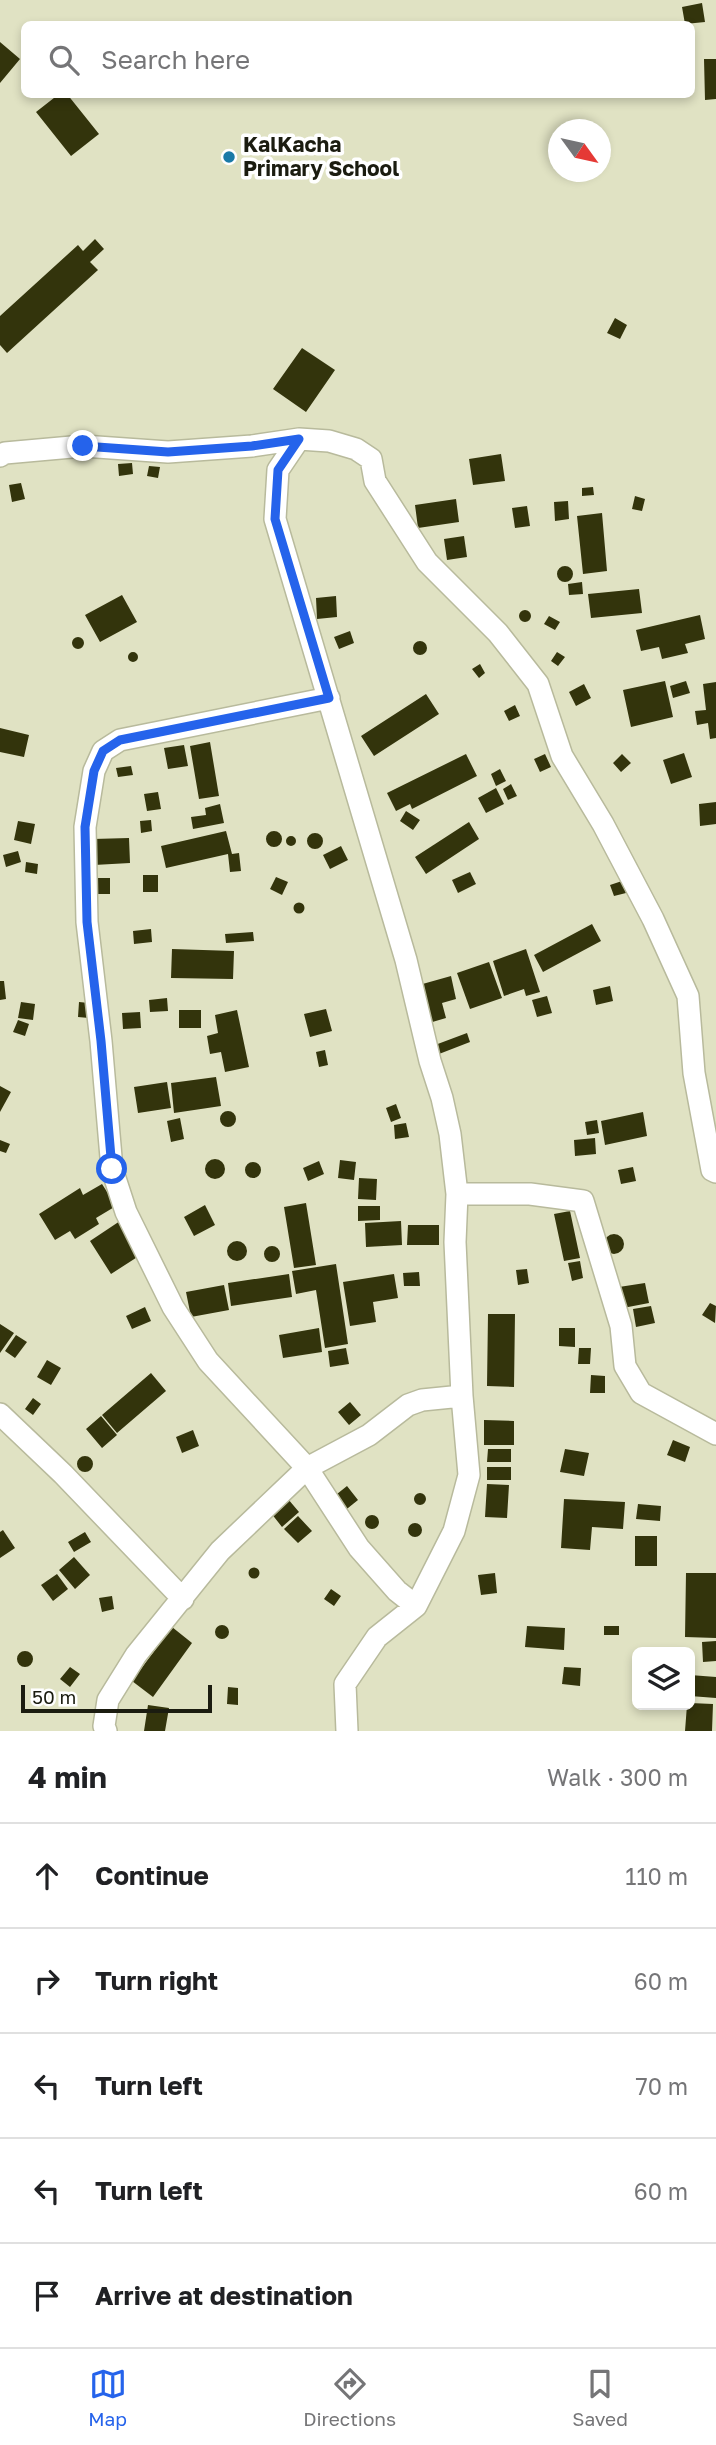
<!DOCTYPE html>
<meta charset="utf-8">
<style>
:root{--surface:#fff;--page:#f6f6f6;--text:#202124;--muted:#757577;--line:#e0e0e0;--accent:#2563eb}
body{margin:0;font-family:"Golos Text",sans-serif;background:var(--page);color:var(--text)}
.controls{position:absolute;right:21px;bottom:21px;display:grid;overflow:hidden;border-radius:10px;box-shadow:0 4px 10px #0003}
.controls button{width:63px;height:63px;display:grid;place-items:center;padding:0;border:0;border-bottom:2px solid var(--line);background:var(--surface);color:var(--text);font:35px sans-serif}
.compass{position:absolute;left:548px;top:119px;width:63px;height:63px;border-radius:50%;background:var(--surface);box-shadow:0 4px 10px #0003;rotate:123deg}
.scale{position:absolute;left:21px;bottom:18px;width:191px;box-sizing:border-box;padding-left:7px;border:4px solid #1b1c10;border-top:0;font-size:19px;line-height:24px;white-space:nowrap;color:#1b1c10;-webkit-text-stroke:5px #fff;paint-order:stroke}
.stop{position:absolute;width:21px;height:21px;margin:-16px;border:5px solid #2563eb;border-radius:50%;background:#fff}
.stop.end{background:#2563eb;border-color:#fff;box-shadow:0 2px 7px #0008}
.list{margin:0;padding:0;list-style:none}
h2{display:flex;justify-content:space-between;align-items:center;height:91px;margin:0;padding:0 28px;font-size:30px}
h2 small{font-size:23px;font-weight:400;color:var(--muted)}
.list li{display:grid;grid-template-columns:46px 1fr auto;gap:21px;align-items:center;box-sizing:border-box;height:105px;padding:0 28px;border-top:2px solid var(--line)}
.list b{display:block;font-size:26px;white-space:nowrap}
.list em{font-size:23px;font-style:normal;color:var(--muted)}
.icon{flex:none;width:38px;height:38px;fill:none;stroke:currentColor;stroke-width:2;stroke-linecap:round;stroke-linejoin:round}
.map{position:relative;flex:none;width:716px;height:1731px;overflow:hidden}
.search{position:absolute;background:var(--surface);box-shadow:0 4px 10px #0003;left:21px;right:21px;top:21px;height:77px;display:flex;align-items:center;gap:18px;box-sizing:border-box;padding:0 24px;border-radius:10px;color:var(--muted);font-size:26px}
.sheet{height:616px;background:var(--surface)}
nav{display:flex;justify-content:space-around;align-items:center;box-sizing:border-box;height:98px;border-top:2px solid var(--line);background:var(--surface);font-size:19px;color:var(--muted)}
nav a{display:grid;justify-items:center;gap:4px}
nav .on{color:var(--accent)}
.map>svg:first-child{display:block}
</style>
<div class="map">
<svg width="716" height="1731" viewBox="0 0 716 1731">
<rect width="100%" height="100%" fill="#e0e2c3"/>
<path fill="#33340c" d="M702,3l3,19 -20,2 -3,-17z
M0,42l20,17 -20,24z
M704,59h12v40l-11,1z
M59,94h8l32,40 -28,22 -35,-44z
M95,239l9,10 -14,13 8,8 -91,83 -7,-8v-29l78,-71 5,6z
M615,318l12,7 -7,14 -13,-6z
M302,348l33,22 -29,42 -33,-23z
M501,454l4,27 -32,4 -4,-26z
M132,463l1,11 -14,2 -1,-12z
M149,466l11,1 -2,11 -11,-2z
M21,483l4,16 -13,3 -3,-17z
M593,487l1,8 -12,1v-8z
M635,496l10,3 -3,12 -10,-2z
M456,499l3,23 -41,6 -3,-23z
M568,501l1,18 -14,2 -1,-19z
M527,506l3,20 -15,2 -3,-20z
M602,513l5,58 -24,3 -6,-58z
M464,536l3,21 -20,3 -3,-21z
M557 574a8 8 0 1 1 16 0a8 8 0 1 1-16 0Z
M582,582l1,12 -14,1 -1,-11z
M639,589l3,24 -51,5 -3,-24z
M122,595l15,27 -37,20 -15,-27z
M336,596l1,21 -20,2 -1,-21z
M519 616a6 6 0 1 1 12 0a6 6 0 1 1-12 0Z
M700,615l5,24 -20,5 3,9 -26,6 -3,-12 -18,4 -5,-21z
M549,616l11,6 -5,8 -11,-6z
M350,631l4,12 -15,6 -5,-12z
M72 643a6 6 0 1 1 12 0a6 6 0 1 1-12 0Z
M413 648a7 7 0 1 1 14 0a7 7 0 1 1-14 0Z
M128 657a5 5 0 1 1 10 0a5 5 0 1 1-10 0Z
M557,652l8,5 -7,9 -7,-5z
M480,664l5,9 -6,5 -7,-9z
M665,681l8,36 -42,10 -8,-37z
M686,681l4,12 -17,5 -3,-12z
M716,682v56l-6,1 -2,-16 -11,2 -2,-14 11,-1 -3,-26z
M584,684l7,14 -15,8 -7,-14z
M426,694l13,20 -65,42 -13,-20z
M515,705l5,11 -11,5 -5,-10z
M0,728l29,7 -5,22 -24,-5z
M210,742l9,54 -20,3 -9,-53z
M184,745l4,21 -20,3 -4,-21z
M684,753l8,24 -21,7 -8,-24z
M466,754l11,22 -65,33 -2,-5 -14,7 -9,-18z
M545,754l6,13 -11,5 -6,-13z
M622,754l9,9 -10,9 -8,-9z
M131,766l2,9 -15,2 -2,-9z
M500,769l6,12 -10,5 -5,-12z
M511,784l6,12 -9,4 -5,-11z
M496,788l8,16 -18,9 -8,-15z
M158,792l3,17 -14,2 -3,-17z
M716,802v22l-16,2 -1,-22z
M220,804l4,19 -31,6 -2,-12 15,-2 -1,-7z
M406,811l14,9 -7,10 -13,-9z
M151,820l1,11 -11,2 -1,-12z
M18,821l17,3 -4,20 -17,-4z
M469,822l10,17 -53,35 -11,-17z
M226,831l6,23 7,-1 2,18 -11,1 -2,-18 -62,14 -5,-22z
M266 839a8 8 0 1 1 16 0a8 8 0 1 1-16 0Z
M307 841a8 8 0 1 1 16 0a8 8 0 1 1-16 0Z
M286 841a5 5 0 1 1 10 0a5 5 0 1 1-10 0Z
M129,838l1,25 -36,2 -1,-26z
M341,846l7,14 -18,9 -7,-14z
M18,851l3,11 -15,5 -3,-12z
M26,862l12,2 -1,10 -12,-2z
M470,872l6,12 -18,9 -6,-13z
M143,875h15v17h-15z
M276,877l12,5 -6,13 -12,-6z
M97,878h13v16h-12z
M622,881l4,12 -12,3 -4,-11z
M293.5 908a5.5 5.5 0 1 1 11 0a5.5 5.5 0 1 1-11 0Z
M592,924l9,17 -58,31 -9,-17z
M151,929l1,13 -18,2 -1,-13z
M253,932l1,9 -28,2 -1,-9z
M172,949l62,2 -1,28 -62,-1z
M526,949l14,43 -14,4 -2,-7 -20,7 -11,-35z
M489,962l13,36 -32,11 -13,-36z
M451,976l5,23 -14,4 4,15 -17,5 -10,-38z
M0,981h4l2,18 -6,1z
M610,986l3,15 -17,4 -3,-15z
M547,996l5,17 -15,4 -5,-17z
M167,998l1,13 -18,1 -1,-12z
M21,1002l14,2 -2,16 -15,-2z
M79,1002l10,1v15l-11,-1z
M326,1009l6,22 -22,6 -6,-23z
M179,1010h22v18h-22z
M237,1010l12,57 -24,5 -4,-20 -11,2 -3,-18 11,-3 -3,-18z
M140,1012l1,16 -18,1 -1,-16z
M18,1020l11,4 -4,12 -12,-4z
M467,1033l3,9 -31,12 -4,-9z
M325,1050l3,15 -9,2 -3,-15z
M216,1077l5,29 -47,7 -3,-30z
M167,1082l4,26 -33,5 -4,-26z
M0,1086l11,6 -11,20z
M396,1104l5,14 -10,4 -5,-14z
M220 1119a8 8 0 1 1 16 0a8 8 0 1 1-16 0Z
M643,1112l4,24 -42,9 -4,-24z
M180,1118l4,21 -13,3 -4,-21z
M597,1120l2,13 -12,2 -2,-13z
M406,1123l3,14 -14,2 -1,-14z
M595,1138l1,16 -21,2 -1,-16z
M0,1140l10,4 -4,9 -6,-2z
M205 1169a10 10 0 1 1 20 0a10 10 0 1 1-20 0Z
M340,1160l16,2 -2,18 -16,-2z
M319,1161l5,13 -16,7 -5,-13z
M245 1170a8 8 0 1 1 16 0a8 8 0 1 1-16 0Z
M633,1167l3,14 -15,3 -3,-14z
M359,1178l18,1 -1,21 -18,-1z
M102,1184l14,22 -20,12 3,6 -24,15 -5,-8 -15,9 -16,-26 41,-26 3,7z
M306,1203l10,62 -22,3 -10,-61z
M205,1205l10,20 -21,11 -10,-19z
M358,1206h22v14l-22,1z
M570,1211l10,47 -16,3 -10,-47z
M120,1221l22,33 -31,20 -21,-33z
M401,1221l1,24 -36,2 -1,-24z
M408,1225h31v20h-32z
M604 1244a10 10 0 1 1 20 0a10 10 0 1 1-20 0Z
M227 1251a10 10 0 1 1 20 0a10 10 0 1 1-20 0Z
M264 1254a8 8 0 1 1 16 0a8 8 0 1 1-16 0Z
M580,1261l3,17 -11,3 -4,-18z
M336,1264l12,80 -23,4 -9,-58 -20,4 -4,-23z
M527,1269l2,14 -11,2 -2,-15z
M419,1272l1,14h-16l-1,-13z
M289,1274l3,23 -61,9 -3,-23z
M394,1274l4,24 -25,4 3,20 -26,4 -7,-44z
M645,1283l4,20 -26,5 -4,-21z
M224,1285l5,25 -38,7 -5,-25z
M710,1303l6,3 -1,17 -13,-8z
M651,1306l4,17 -19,4 -3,-18z
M145,1307l6,14 -19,8 -6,-13z
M488,1314h27l-1,73 -27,-1z
M0,1324l14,9 -14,20z
M319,1328l3,24 -39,6 -4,-23z
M559,1328h16v19l-16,-1z
M16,1335l11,7 -12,16 -10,-7z
M346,1348l3,16 -19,3 -2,-16z
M579,1348h12l-1,16h-12z
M47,1360l14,8 -10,17 -14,-8z
M151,1373l15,18 -49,42 -15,-18z
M591,1375l14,1v17h-15z
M33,1398l8,6 -8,11 -8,-6z
M350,1402l11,13 -12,10 -11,-13z
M101,1416l16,19 -15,13 -16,-19z
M484,1420l30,1v24h-30z
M193,1430l6,16 -17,7 -6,-16z
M673,1440l17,7 -5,15 -18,-7z
M488,1449h23v13h-24z
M565,1449l24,4 -5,23 -24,-4z
M77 1464a8 8 0 1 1 16 0a8 8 0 1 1-16 0Z
M487,1467h24v13h-24z
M487,1484l22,1 -2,33 -22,-1z
M347,1486l11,14 -15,12 -11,-14z
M414 1499a6 6 0 1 1 12 0a6 6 0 1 1-12 0Z
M288,1499l11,13 -17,15 -11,-14z
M564,1499l61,3 -2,27 -31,-2 -2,23 -29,-2z
M638,1504l23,2 -1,15 -24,-2z
M365 1522a7 7 0 1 1 14 0a7 7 0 1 1-14 0Z
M298,1516l14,15 -14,12 -14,-14z
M408 1530a7 7 0 1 1 14 0a7 7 0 1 1-14 0Z
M3,1530l12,18 -15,10v-26z
M85,1532l6,10 -17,10 -6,-10z
M635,1536h22v30h-22z
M74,1557l16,18 -15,14 -16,-19z
M248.5 1573a5.5 5.5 0 1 1 11 0a5.5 5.5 0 1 1-11 0Z
M495,1573l2,20 -16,2 -3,-20z
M686,1573h30v65l-31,-1z
M57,1574l11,15 -15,12 -12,-16z
M331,1589l10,7 -7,10 -10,-7z
M112,1596l2,13 -12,3 -3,-14z
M215 1632a7 7 0 1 1 14 0a7 7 0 1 1-14 0Z
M527,1626l38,2 -1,22 -39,-3z
M604,1626h15v9h-15z
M172,1627l20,16 -39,54 -21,-16z
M716,1641v20l-13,1 -1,-20z
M17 1659a8 8 0 1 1 16 0a8 8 0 1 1-16 0Z
M70,1667l10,7 -10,13 -10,-8z
M564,1667l17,1 -1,18 -18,-2z
M690,1675l26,2v21l-26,-2z
M228,1687l10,1v17l-11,-1z
M690,1703l23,1 -1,27h-27l2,-26z
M148,1705l21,3 -4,23h-21z"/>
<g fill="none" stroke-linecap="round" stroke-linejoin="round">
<g stroke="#b8ba9c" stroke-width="24">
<path id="minor" d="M299,439l-21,31 -3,49 131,441 24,101 12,37 8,36 7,60 -2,48 7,154 7,79 -15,56 -38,75 -39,31 -32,47 2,47
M0,456l5,-3 78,-7 85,6 84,-6 47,-7 30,2 27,8 15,10 4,22 52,81 71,71 40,51 24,72 41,68 50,95 35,77 6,77 18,97 4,2
M329,698l-209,42 -17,11 -9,20 -9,56 2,95 14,119 11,128 14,43 47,95 35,54 99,107 52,80 38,43 19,15
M457,1194h73l53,7 38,125 4,40 16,27 75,41
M0,1414l63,60 120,125
M106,1731l-2,-5 4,-26 28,-45 84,-104 87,-83 62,-33 39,-30 14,-5 40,-4"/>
</g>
<use href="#minor" stroke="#fff" stroke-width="21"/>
</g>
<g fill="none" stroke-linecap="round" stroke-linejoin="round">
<path stroke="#2563eb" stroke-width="9" d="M83,446l85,6 84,-6 47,-7 -21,31 -3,49 54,179 -209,42 -17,11 -9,20 -9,56 2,95 14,119 11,128"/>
</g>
<circle fill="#1a7aa7" stroke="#fff" stroke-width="2.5" cx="229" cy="157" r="7"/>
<g text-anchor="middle" stroke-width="7" stroke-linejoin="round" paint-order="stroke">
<g font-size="21" font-weight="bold" fill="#1b1c10" stroke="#fff" text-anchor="start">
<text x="243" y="152">KalKacha<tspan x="243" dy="24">Primary School</tspan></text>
</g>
</g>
</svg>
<div class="controls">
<button><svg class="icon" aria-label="layers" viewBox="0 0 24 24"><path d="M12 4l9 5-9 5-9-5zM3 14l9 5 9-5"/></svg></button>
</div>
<svg class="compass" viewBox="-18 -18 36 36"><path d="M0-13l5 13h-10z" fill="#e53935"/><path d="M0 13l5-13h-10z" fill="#757577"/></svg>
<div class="scale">50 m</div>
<div class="stop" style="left:112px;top:1169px"></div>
<div class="stop end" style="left:83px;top:446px"></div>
<div class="search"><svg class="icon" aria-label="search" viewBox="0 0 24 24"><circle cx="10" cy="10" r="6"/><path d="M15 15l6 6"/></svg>Search here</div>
</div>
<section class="sheet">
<h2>4 min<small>Walk · 300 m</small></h2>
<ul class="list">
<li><svg class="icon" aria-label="ahead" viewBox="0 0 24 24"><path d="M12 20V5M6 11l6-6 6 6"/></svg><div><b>Continue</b></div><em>110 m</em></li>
<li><svg class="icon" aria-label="right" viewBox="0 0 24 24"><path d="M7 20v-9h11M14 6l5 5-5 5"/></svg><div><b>Turn right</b></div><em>60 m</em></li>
<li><svg class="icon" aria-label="left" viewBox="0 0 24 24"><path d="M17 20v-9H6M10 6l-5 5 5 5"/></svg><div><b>Turn left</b></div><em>70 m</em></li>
<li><svg class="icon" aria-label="left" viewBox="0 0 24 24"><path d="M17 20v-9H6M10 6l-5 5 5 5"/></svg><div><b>Turn left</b></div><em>60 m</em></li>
<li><svg class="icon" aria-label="arrive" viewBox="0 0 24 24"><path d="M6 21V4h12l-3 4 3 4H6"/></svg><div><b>Arrive at destination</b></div></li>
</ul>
</section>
<nav>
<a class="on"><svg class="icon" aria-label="map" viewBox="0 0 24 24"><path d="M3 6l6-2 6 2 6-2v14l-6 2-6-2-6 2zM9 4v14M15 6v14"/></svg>Map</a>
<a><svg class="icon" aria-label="directions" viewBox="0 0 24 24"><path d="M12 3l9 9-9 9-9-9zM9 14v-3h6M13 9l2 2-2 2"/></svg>Directions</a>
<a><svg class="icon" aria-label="saved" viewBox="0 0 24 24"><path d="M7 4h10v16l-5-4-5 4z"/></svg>Saved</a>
</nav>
